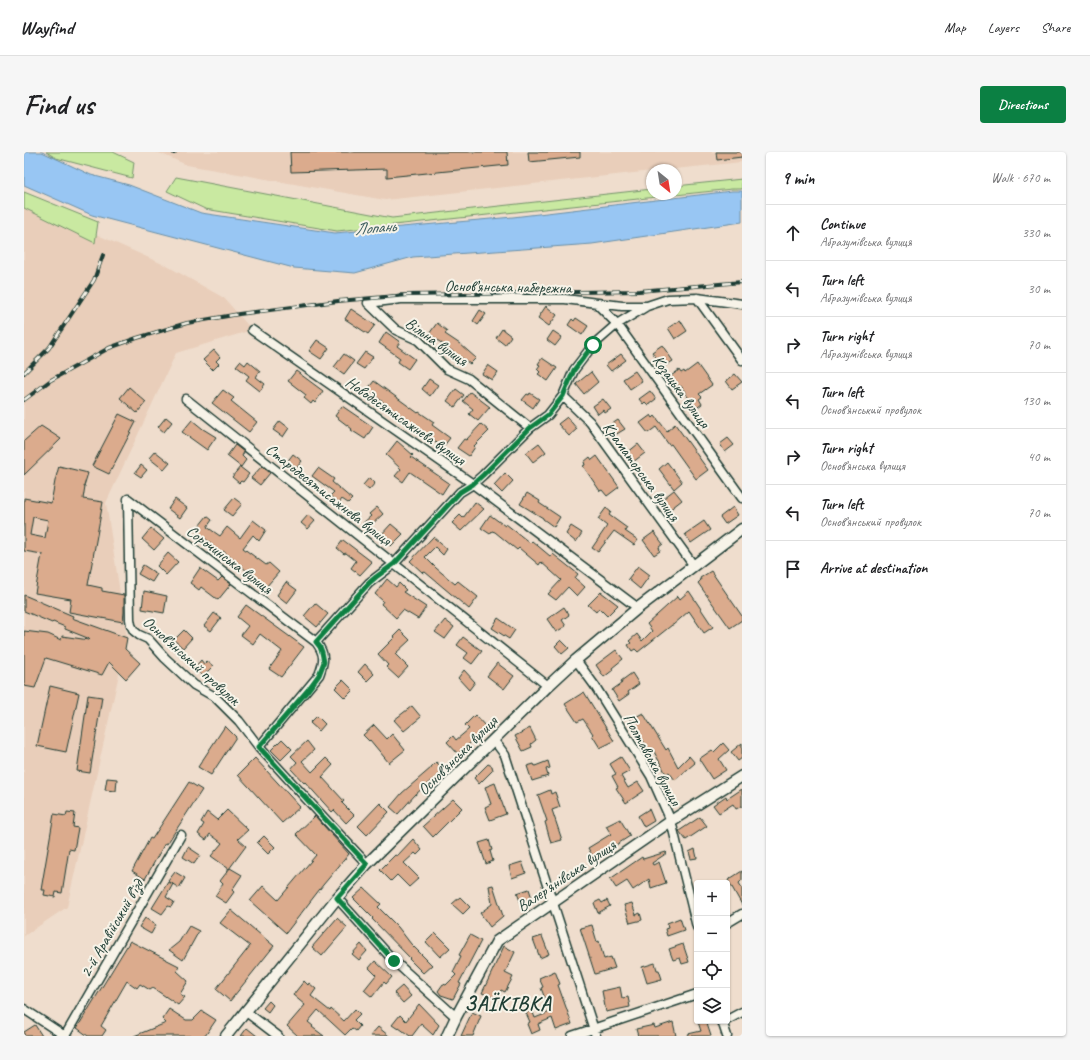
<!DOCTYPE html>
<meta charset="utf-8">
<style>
:root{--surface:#fff;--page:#f6f6f6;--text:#202124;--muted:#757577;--line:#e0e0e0;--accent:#0b8043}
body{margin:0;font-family:Caveat,sans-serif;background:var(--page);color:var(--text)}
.controls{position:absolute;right:12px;bottom:12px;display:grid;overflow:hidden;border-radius:4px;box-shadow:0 1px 3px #0004}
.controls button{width:36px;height:36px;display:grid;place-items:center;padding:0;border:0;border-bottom:1px solid var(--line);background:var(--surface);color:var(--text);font:20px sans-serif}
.compass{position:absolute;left:622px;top:12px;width:36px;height:36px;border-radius:50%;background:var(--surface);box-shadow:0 1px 3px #0004;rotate:150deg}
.stop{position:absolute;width:12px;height:12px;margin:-9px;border:3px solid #0b8043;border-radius:50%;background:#fff}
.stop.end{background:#0b8043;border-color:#fff;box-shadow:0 1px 4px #0008}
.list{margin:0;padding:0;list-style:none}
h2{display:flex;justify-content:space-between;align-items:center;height:52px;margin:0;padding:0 16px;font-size:17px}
h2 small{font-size:13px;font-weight:400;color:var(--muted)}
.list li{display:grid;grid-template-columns:26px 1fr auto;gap:12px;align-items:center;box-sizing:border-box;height:56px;padding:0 16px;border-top:1px solid var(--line)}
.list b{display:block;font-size:15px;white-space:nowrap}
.list p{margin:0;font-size:13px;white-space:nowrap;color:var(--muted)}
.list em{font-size:13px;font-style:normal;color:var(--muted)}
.icon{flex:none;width:22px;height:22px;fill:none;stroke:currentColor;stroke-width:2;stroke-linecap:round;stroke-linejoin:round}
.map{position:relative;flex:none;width:718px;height:884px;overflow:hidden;border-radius:4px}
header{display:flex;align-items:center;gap:24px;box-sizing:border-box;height:56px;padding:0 20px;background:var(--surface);border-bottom:1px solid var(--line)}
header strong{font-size:19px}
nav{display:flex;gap:22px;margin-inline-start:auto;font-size:14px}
.intro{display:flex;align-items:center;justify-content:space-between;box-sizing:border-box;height:96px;padding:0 24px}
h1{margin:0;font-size:28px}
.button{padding:10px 18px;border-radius:4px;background:var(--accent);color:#fff;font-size:14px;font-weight:700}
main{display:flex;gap:24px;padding:0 24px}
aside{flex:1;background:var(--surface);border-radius:4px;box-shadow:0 1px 3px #0004}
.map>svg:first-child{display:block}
</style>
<header>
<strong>Wayfind</strong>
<nav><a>Map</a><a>Layers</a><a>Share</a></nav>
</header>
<div class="intro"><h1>Find us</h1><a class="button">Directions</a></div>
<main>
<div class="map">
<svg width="718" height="884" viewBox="0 0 718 884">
<rect width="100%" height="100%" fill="#efddcd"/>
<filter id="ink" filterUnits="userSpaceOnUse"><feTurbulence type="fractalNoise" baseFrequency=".025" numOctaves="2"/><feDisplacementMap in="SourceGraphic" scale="8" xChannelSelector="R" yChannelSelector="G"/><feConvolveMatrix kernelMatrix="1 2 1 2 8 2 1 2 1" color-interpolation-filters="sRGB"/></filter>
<g filter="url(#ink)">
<path fill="#e9ceba" d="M133,0h585v10l-77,8h-13v1l-267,29 -198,-35z
M0,50l143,64 57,32 28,32 -76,23 -70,150 21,135 -60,269 -43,29z"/>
<path fill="#c9e9a1" stroke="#74936a" d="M22,0h67l21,10 -2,16 -76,-20z
M152,25l216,41 260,-29v5h24v-8l66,-7v10h-10l-395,42 -132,-22 -38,-18z
M0,40l74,30 -3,21 -71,-35z"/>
<path fill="#98c6f3" stroke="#688fa7" d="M0,0h18l49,23 38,10 72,28 134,20 178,-16 219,-26h10v31l-150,22 -179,13 -58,16 -61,-5 -202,-53 -68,-30z"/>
<path fill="#dbab8d" stroke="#1f3d34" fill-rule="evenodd" d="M266,0h217l1,13 -121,12v-8l-96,3z
M504,0h52v5l-51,5z
M692,0h26v5l-25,3z
M522,154l11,9 -8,11 -11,-8z
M327,157l24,16 -7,9 -23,-15z
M456,158l6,4 -8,11 -5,-4z
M552,166l12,8 -6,9 -14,-10 4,-6 2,2z
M656,168l7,11 -12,8 -7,-11z
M413,171l10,8 -2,3 15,10 16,14 -6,6 -11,-8 -30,-22z
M478,177l9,7 -6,9 -9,-7z
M529,179l9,6 -7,9 -8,-6z
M362,180l14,10 -3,4 18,13 -7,10 -10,-7 2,-4 -21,-15z
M293,188l12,8 -8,11 -12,-8z
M638,193l11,16 -10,6 -11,-15z
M190,198l6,7 -4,4 3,3 -6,6 -10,-10z
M341,200l8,5 -9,12 -8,-5z
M320,202l10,7 -10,13 -10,-7z
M597,202l5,6 -15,11 -5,-6z
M518,206l15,10 -9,13 -10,-7 2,-2 -3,-3 3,-4 -2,-1z
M216,209l5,4 3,-4 12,10 -4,6 9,7 -5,7 -14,-11 3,-4 -13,-10z
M673,212l15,21 -13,9 3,3 -3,2 3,5 -8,6 -7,-9 2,-2 -8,-13 -2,1 -8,-11 8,-6 2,3 3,-2 1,2z
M464,213l10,7 -6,8 -10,-6z
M272,219l27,20 -8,12 -2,-2 -2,3 -7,-6 2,-3 -18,-14z
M611,219l7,10 -12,8 -7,-10z
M567,220l7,10 -14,12 -8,-10z
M711,222l7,8 -10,7 -6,-8z
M405,227l9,6 -8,11 -8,-7z
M350,229l44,32 1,-1 15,10 -2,3 18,13 -7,9 -33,-23 1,-1 -44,-33z
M105,235l17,15 -9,11 -17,-15z
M432,237l8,6 -9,12 -8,-6z
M199,238l11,8 -3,3 26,21 -8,10 -37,-29z
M626,239l6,8 -8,6 -3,-3 -2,2 -4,-5z
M446,240l20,15 -12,14 -9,-7 4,-5 -10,-8z
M506,241l9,6 -6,9 -11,-8 5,-6 2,1z
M579,247l8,10 -6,4 -2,-3 -5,4 -5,-8z
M318,254l31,21 -8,12 -14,-9 1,-1 -17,-13z
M95,262l17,8 -27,52 -17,-8z
M627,263l2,3 2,-2 12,15 8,-7 33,46 -12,9 -25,-35 -2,1 -13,-18 -8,6 -8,-10z
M142,265l6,5 -8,10 -6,-5z
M543,265l10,12 -8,7 -11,-12z
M168,268l11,9 13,8 -9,13 -25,-18z
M594,268l7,9 -10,6 -6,-9z
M256,269l9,7 -6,9 -10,-7z
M457,272l8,7 -15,15 1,1 -6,9 -12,-8 7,-9 2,1z
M17,274l20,13 -37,36v-34z
M704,286l6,7 -9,7 -5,-8z
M373,289l16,14 -2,2 38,26 -7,11 -32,-22 -7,10 -8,-6 6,-7 -15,-14z
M515,291l7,9 -13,10 -7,-9z
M614,292l7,9 -12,9 -6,-9z
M211,293l9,7 -2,4 4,4 -5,7 -14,-11z
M131,299l15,12 -6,7 -15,-12z
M269,302l9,7 -7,9 -9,-7z
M573,304l22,31 -12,9 -5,-6 -2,1 -17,-25 2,-1 -1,-3 6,-5 2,3z
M643,310l15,20 -8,7 -15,-20z
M117,313l6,5 -6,7 -6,-4z
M35,314l29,7 -4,13h1l-2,13 20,3 -15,83 14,3v3l22,4v17l-1,10 -54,-10 2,-13 -36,-6 7,-39 -18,-3v-53l27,5 4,-22zM9,365l15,3 -3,18 -15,-3z
M238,314l8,7 -10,12 -9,-7z
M216,315l9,7 -6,8 -2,-1 -2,2 -7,-6z
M294,316l16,11 -2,3 20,17 -4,4 -6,-4 -3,4 -9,-7 4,-4 -22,-16z
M481,321l8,8 -11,12 -8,-8z
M345,326l6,5 -6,7 -6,-5z
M650,338l8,10 -14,11 -8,-10z
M503,341l13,8 -1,2 21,14 -6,10 -11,-8v-1l-23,-14z
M210,346l8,6 -10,12 -8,-6z
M151,347l12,9 -7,10 -12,-9z
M451,350l9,7 -23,22 -9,-8 8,-8 3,3z
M353,355l6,7 -14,13 -6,-4 8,-7 -2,-2z
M709,355l5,8 -13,9 -5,-7z
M582,356l5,4 -2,3 18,13 -2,3 13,9 -4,5 -20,-14 -16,21 -6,-4 15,-22 -9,-7z
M284,363l7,6 -7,8 -7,-6z
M466,363l15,11 1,-2 24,19 2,-2 18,15 3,-2 25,20 -3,4 10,9 -8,9 -9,-9 -12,13 -8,-6 13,-14 -20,-18 -2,3 -20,-17 -2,2 -22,-18 -3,-1 -2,3 -9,-6z
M183,364l5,4 -5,7 13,9 7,-9 13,11 13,-18 13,10 -7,11 -6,-6 -10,13 23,17 3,-2 10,9 -13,15 -43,-36 -2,3 -10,-7 2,-2 -18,-14z
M680,369l6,9 -19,13 -6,-9z
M367,372l12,10 -12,12 -11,-10z
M547,374l11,7 -6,9 -10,-8z
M127,376l13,11 -10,11 -12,-11z
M630,380l9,12 -4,3 1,4 -6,4 -11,-15z
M409,385l14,12 -4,6 -8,-8 -10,10 11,11 19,16 3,-3 20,16 -9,12 -44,-37 -2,1 -13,-12z
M319,388l29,22 -12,13 -9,-7 5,-7 -10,-8 -2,1 -7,-6z
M144,401l10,9 -12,13 -9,-9z
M119,413l14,9 -5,8 -14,-8z
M614,414l12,9 -10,14 -12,-10z
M176,416l18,13 4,-4 9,7 -13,16 -17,-13 -2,3 -9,-7z
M687,419l31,45v4l-12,8 -32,-45 3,-3 -1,-2z
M363,427l9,8 3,-4 7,7 -3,2 23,15 -8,12 -15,-9 -7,8 -15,-14 2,-3 -8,-7z
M262,430l11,8 -10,13 -10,-8z
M120,439l23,5 -3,17 -22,-4z
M665,439l24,36 -9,6 -15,-22 -16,14h-1l-34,27 -3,-3 -3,2 -4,-6 3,-2 -2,-2 8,-7 5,7 10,-10 -5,-7 31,-28 2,3z
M577,440l17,13 -11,11 -8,-8 -3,4 -8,-7z
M0,443l49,21 -1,2 55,20 -2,11 15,14 -14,16 -17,-17 -7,13 -56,-17 -11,30 -11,-2v-55l24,3 13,6 1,-4 27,4 1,-1 -25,-10v-2l-12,-5 -1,1 -28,-12z
M291,451l13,11 -11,13 -13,-11z
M222,453l58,42 -23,30 -12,-8 13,-18 -22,-17 -7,10 -12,-9 7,-9 -11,-9z
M540,455l5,8 -7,5 4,6 -10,6 -9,-13z
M190,461l7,5 -10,13 -7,-5z
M474,466l17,12 -6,9 -17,-11z
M421,468l9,7 -9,12 -10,-7z
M160,478l8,8 -9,10 -9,-8z
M376,478l10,10 -15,14 13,13 -10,11 -12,-11 2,-2 -10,-11 17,-17 -1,-1z
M439,485l19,14 -10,13 -8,-6 4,-5 -11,-8z
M537,488l8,8 -7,6 -7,-8z
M592,498l7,9 -11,9 1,2 -9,7 -8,-12z
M177,508l3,4 3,-3 6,5 -10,10 -9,-8z
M473,511l17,13 -10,13 -17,-13z
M341,512l9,10 -7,7 -9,-9z
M440,518l11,12 -6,8 -11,-12z
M608,521l7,11 -11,8 1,2 -10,7 -7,-11 10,-7 -1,-2z
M319,528l10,10 -8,8 -10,-10z
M26,534l29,7 -13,59 -29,-6z
M560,540l30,49 -14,7 -8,-13 1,-1 -10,-15 -6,3 -12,-18z
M64,543l14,2 -12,76 -13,-2z
M388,554l9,11 -17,14 -10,-11z
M619,561l23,37 2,-2 10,19 11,-11 6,7 -20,17 -6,-8 -3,2 -14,-26 -3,2 -19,-30z
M451,563l12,13 -29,26 -11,-12 6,-6 3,4 13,-11 -4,-4z
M293,564l8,8 -6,7 -9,-8z
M350,573l13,14 5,-5 13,16 -16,13 -19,-23 -1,1 -6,-6z
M201,574l11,11 -25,38 -13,-8z
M506,576l6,12 -5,4 1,3 -9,4 -8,-15z
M258,587l10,10 -11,11 -10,-10z
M283,589l7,9 -12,11 10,11 14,-14 7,7 -11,12 22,24 -2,2 12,12 -8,8 -12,-13 -2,2 -27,-30 -1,1 -13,-14 6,-7 -6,-6z
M699,591l6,7 -10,9 7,11 -14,9 -13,-20 13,-9 2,2z
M718,591v15l-4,3 -7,-9z
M597,605l9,14 -9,5 7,12 10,-6 6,9 -18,12 -10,-15 2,-1 -6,-11 4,-2 -6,-10z
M231,606l45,49 -18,16 -44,-48z
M524,609l2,7 -4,1 2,7 -16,5 -5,-15 7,-2 1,2z
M412,610l8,7 -29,26 -17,19 -8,-7 12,-14 29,-25v-1z
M464,612l4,2 1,4 -14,14 -5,-6z
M83,626l10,1 -1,12 -11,-1z
M165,630l13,8 -35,54 -2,-1 -20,36 -13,-8 18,-33 2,1z
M471,631l11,31 -16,6 -5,-13 6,-3 -6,-17z
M718,637v17l-6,3 -3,-5 -14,9 -6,-8 13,-9 1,3z
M526,638l1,4 4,-2 5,15 -8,3 10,30 -11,3 -6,-21 2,-1 -9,-26z
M429,647l9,9 -29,29 -10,-11z
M356,651l9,9 -22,23 -9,-9z
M625,657l5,12 -10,6 -6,-11z
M203,658l21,20 -10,9 8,7 -17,23 -18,-13 11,-13 -12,-9 -4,6 -8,-6 6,-10 -3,-2 6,-10 10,8z
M43,660l8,1 -2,14 5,1 -4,22 -5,-1 -7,44 -6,-1 -1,5 -11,-2 1,-5h-4l13,-76 12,2z
M291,664l34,38 -26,31 -37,48 -36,-32 13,-15 15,14 38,-45 -20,-21z
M676,665l7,9 -21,14 -7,-9z
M596,667l10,17 -36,23 -6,-11 23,-14 -5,-8z
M240,684l11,11 -7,7 -11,-11z
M389,687l9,11 -5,5 -2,-2 -11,10 15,15 -10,9 -12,-12 -6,6 -11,-11 15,-15 2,1z
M465,688l3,10 -2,1 3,10 -7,3 -7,-21z
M164,695l12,8 -6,9 -11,-7z
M671,697l2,9 -6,1 -2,-7z
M642,700l1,1 -15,10 1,2 6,-3 7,21 -15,5 -2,-9 -16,11 -6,-9 -11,7 -6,-9 32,-22 1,2z
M498,710l4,11 -14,5 -3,-12z
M206,716l12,7 -10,15 2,2 -8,11 -11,-7 8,-12 -3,-3z
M718,719v9l-3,3 3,5v17l-14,-25z
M151,720l10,6 -6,10 -11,-7z
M144,730l5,2 -7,13 8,5 -3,5 -3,-1 -6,8 -10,-6z
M469,733l10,31 -13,11 -10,-14 12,-9 -3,-18z
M340,736l17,16 -3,3 20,20 13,17 21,21 -9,8 -14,-14 1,-1 -38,-39 1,-1 -20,-20z
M505,737l4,12 -11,5 -5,-13z
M436,745l10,10 -7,7 -11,-10z
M576,748l2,3 5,-3 3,6 -12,7 -4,-10z
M608,751l4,12 4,-2 2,7 -12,3 -6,-18z
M207,758l43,36 -44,55 -14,-12 34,-43 -30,-23z
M121,766l11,7 -5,9 -12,-7z
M313,766l10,9 -25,29 -10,-9z
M656,766l4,12 -17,6 -2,-7 3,-1 -1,-5z
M568,773l5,17 2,-1 5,18 7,-2 4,11 -20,6 -15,-46z
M165,774l10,5 -16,29 -14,-10 10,-8z
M411,781l15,15 -10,9 -14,-15z
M446,783l11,6 -22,42 2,1 -8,15 -12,-4 -3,-4 5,-7 3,1 10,-10 -3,-3 8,-16 -2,-1z
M518,784l7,18 -9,4 -7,-19z
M106,789l49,25 -2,5 11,10 -8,13 5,3 -7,8 -25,-17 -3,2 -10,-6 -3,4 -10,-7 -26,45 5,4 -4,6h-14l-11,-8z
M337,792l6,7 -8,9 -7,-6z
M659,792l6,18 -7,2 -2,-6 -7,2 -4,-11z
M480,794l11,6 -10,21 8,4 -8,15 -4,-2 -4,9 -15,-6z
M351,809l17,16 -6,7 -2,-2 -12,15 -8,-7 12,-15 -7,-7z
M631,811l2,7h2l3,9 -15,4 -5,-16z
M531,819l5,13 -2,1 14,39 -16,6 -4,-12 -14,6 2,6 -9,4 -4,-10 3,-2 -4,-9 6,-3 3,8 15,-6 -9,-24 2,-1 -4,-9z
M280,829l4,4 1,-2 7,6 -5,7 19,15 1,-2 13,12 11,-12 5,5 -6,6 6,6 -4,5 -4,-3 -7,7 -27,-25 -10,12 5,4 -1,1 12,9h-26l-11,-10 18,-21 -12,-10z
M378,834l9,10 -8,7 -9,-10z
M596,835l2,11 6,-1 2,10 -24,5 -4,-21z
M245,849l4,4 -5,7 -5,-4z
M395,852l20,21 -6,10 -12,-11 -9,12h-2l-11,-8 -1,1 -6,-4 8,-10 6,6z
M145,857l17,11h7l9,-9 14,9 -11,16h-71l32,-13 -4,-4z
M448,860l9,4 -8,20h-12z
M679,869h3l5,15h-22l-1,-2 13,-3 -3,-9z
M649,870l3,14h-38l-2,-7 18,-4 1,3z
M11,873l7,11h-18v-4z
M354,875l11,9h-19z
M223,876l10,8h-16z"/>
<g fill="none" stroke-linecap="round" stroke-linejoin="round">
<g stroke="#1f3d34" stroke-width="11">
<path id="minor" d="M673,146l45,62
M344,151l33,-4h164l57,7h25
M344,151l28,27 22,10 29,29 22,10 61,49
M572,151l21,21 125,174
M228,178l221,154 165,124
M539,244l27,26 104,144
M162,247l362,287
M104,347l2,120 1,6 3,6 5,4 9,4 17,19 29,27 21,12 24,24 20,26 54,59 54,58
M104,347l188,143
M552,508l19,26 56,90 20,45 26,106
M469,588l6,7 6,8 91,281
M235,595l60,-72c5,-13 7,-20 -3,-33l53,-59 25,-19 66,-72 13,-8 10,-9 47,-47 18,-13 15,-19 11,-26 19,-25 24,-21 30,-18 21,-7 29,-1 45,6
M313,746l57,63 62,56
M703,771l15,-9
M0,857l41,27
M221,859l33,25
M703,868l15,-8
M698,869l5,15
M41,884l116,-201
M548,884l125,-42"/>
</g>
<g stroke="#1f3d34" stroke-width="13">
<path id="tertiary" d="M202,884l111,-138 30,-34 181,-178 28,-26 62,-52 104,-79
M423,884l9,-19 41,-76 174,-120 71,-45"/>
</g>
<use href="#minor" stroke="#f7f3e8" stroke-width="8"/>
<use href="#tertiary" stroke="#f7f3e8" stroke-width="10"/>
<g stroke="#1f3d34" stroke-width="4">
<path id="rail" d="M150,1l1,-1
M0,221l25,-25 45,-68 9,-25
M0,248l27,-20 58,-32 28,-10 50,-15 52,-9 99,-13 70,-6 231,-4 103,-9"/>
</g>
<use href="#rail" stroke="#f7f3e8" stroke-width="2.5" stroke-dasharray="8" stroke-linecap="butt"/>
</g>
</g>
<g fill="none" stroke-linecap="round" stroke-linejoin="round" filter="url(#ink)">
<path stroke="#0b8043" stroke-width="5" d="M370,809l-57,-63 30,-34 -54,-58 -54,-59 49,-57 11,-15 5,-13 -2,-10 -2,-5 -4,-5 53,-59 7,-6 18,-13 66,-72 13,-8 10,-9 47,-47 18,-13 15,-19 11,-26 19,-25"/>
</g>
<g text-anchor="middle" stroke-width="4" stroke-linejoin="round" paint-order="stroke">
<g font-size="16" fill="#1f3d34" stroke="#f7f3e8">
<text transform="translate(484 134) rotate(1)" y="6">Основ’янська набережна</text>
<text transform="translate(413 189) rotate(35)" y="6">Вільна вулиця</text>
<text transform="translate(658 239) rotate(54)" y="6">Козацька вулиця</text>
<text transform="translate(382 268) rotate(35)" y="6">Новодесятисажнева вулиця</text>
<text transform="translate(618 319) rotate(54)" y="6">Краматорська вулиця</text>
<text transform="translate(305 342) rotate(38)" y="6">Стародесятисажнева вулиця</text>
<text transform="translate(206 407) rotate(37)" y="6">Сорочинська вулиця</text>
<text transform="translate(168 508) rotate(42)" y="6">Основ’янський провулок</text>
<text transform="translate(433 603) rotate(-45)" y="6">Основ’янська вулиця</text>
<text transform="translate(629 607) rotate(61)" y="6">Полтавська вулиця</text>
<text transform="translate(542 723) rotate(-34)" y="6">Валер’янівська вулиця</text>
<text transform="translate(87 776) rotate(-60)" y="6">2-й Аравійський в’їзд</text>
</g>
<g font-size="17" font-style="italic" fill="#37585a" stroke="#f7f3e8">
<text transform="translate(351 75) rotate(-5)" y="6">Лопань</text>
</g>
<g font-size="20" font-weight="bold" letter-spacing="1" fill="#1f3d34" stroke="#f7f3e8">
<text x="484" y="858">ЗАЇКІВКА</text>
</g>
</g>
</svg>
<div class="controls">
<button>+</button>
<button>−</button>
<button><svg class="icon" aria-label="locate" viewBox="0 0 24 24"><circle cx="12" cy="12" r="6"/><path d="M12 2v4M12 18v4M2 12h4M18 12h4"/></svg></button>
<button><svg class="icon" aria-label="layers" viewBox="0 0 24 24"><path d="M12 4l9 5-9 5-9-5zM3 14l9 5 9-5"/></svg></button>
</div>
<svg class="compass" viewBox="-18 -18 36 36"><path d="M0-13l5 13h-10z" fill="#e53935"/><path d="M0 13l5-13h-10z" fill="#757577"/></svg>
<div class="stop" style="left:569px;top:193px"></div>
<div class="stop end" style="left:370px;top:809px"></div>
</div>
<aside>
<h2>9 min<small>Walk · 670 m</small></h2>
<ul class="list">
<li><svg class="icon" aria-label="ahead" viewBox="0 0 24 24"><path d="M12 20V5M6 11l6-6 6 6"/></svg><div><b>Continue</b><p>Абразумівська вулиця</p></div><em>330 m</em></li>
<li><svg class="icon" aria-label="left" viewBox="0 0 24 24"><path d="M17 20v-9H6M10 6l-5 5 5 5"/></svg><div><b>Turn left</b><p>Абразумівська вулиця</p></div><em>30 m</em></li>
<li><svg class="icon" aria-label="right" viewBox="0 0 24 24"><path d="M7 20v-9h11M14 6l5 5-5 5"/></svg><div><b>Turn right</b><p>Абразумівська вулиця</p></div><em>70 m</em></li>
<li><svg class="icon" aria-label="left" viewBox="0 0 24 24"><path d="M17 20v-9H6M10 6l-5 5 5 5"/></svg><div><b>Turn left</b><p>Основ’янський провулок</p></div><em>130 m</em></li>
<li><svg class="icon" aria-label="right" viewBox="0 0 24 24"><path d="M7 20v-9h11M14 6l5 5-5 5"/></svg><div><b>Turn right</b><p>Основ’янська вулиця</p></div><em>40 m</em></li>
<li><svg class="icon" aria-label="left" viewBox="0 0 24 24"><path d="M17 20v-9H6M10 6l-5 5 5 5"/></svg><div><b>Turn left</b><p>Основ’янський провулок</p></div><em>70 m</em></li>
<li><svg class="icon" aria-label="arrive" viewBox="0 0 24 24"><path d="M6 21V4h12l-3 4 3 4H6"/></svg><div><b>Arrive at destination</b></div></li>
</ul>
</aside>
</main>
